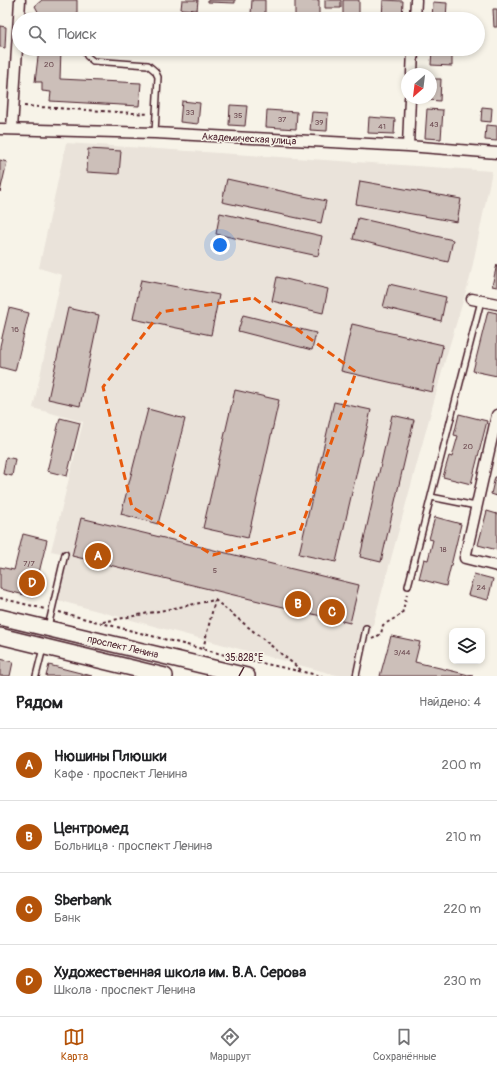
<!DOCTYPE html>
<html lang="ru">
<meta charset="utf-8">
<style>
:root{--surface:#fff;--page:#f6f6f6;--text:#202124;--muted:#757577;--line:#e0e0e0;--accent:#b45309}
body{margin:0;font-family:Pangolin,sans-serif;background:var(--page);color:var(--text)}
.controls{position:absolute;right:12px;bottom:12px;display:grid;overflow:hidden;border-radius:8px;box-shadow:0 2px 6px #0003}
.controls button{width:36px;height:36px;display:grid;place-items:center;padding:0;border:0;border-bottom:1px solid var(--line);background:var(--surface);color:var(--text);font:20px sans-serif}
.compass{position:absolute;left:401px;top:68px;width:36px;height:36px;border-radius:50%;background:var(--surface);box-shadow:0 2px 6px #0003;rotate:208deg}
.you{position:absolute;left:220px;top:245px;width:14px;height:14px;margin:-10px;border:3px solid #fff;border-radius:50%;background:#1a73e8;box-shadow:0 0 0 6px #1a73e833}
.badge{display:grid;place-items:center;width:26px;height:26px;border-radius:50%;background:var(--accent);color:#fff;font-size:13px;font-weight:700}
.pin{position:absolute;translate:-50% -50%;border:2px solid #fff;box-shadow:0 1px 4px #0006}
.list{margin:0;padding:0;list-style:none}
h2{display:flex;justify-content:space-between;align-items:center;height:52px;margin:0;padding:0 16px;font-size:17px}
h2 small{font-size:13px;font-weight:400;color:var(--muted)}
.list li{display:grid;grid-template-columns:26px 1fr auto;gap:12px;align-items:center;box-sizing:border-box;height:72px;padding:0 16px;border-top:1px solid var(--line)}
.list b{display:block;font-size:15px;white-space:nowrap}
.list p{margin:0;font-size:13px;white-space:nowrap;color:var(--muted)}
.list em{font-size:13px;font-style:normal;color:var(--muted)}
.icon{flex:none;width:22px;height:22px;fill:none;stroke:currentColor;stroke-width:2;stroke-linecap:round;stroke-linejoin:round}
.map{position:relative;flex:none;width:497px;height:676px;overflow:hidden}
.search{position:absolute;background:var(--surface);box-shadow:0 2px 6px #0003;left:12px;right:12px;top:12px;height:44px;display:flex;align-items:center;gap:10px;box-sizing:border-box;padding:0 14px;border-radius:22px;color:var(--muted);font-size:15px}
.sheet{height:340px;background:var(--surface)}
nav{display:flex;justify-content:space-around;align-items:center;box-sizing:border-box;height:56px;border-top:1px solid var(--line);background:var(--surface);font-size:11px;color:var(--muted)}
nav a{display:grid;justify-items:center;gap:2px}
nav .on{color:var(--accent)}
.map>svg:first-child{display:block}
</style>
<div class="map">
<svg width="497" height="676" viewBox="0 0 497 676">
<rect width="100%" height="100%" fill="#f7f3e8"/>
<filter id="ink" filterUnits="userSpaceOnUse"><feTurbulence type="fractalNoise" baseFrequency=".025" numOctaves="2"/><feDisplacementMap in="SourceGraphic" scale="8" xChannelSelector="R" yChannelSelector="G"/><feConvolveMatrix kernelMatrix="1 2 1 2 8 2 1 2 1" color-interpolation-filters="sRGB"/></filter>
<g filter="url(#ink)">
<path fill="#eae3da" d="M66,143l426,28 -22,107 -24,79 -87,319h-19l-287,-77 12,-45 -14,-3 32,-129 -50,-14 29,-133 -23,-7z"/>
<path fill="#ccbfb9" stroke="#4a1f2b" d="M42,0h35v19h-35l-7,-13z
M182,0h16l-1,10 -16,-1z
M208,0h27v3l-27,-1z
M252,0h13v15l-14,-1z
M295,0h24v19l-24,-1z
M325,0h16v8h-16z
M343,0h16v19h-16z
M383,0l20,1 -1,18h-20z
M433,2l14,1 -1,16h-14z
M493,9h4v18h-3z
M0,26l6,1 -1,21 -5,-1z
M39,49h22l-1,30 81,4 -2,23 -89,-5 1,-9 -9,-1v-9h-7z
M432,49l20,1v16l-21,-1z
M431,79h10l-1,22 -12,-1 1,-2h2z
M182,101l18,2 -2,21 -18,-2z
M230,105l17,1 -2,20 -16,-1z
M482,107l10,1 -1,14 -10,-1z
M427,109l16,1 -2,29 -16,-1z
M267,110l30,2 -1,17 -30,-2z
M312,112l16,1 -1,18 -17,-1z
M369,117l26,2 -1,15 -26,-1z
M486,125l11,1v15l-12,-1z
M88,149l33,2 -2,23 -32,-2z
M0,160l7,2 -7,30z
M227,179l99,22 -5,22 -99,-21z
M360,181l101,18 -4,23 -101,-18z
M220,213l102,23 -4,20 -102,-22z
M358,218l95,22 -5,22 -95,-23z
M497,264v23l-5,-1z
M277,277l51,12 -5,24 -51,-12z
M141,280l78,15 -8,40 -78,-16z
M389,284l57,13 -5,24 -58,-14z
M9,308l20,5 -14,58 -15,-4v-21z
M68,308l31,7 -19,91 -32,-7z
M488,311l9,2v63l-24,-5z
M243,315l73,18 -4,17 -74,-19z
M352,324l91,21 -11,47 -91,-21z
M235,390l44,10 -31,138 -45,-10z
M334,402l37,8 -35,152 -37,-8z
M148,409l37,10 -27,105 -37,-10z
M459,414l28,7 -16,63 -28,-7 6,-21 3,1 6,-21 -4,-1z
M392,415l22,5 -33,142 -21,-5z
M60,418l20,5 -13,53 -20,-5z
M6,457l9,2 -3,17 -9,-2z
M495,477h2v19l-6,-2z
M487,511l10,3v36l-19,-5z
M435,517l26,7 -15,62 -27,-7 5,-20 4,1 5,-20 -4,-1z
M81,518l278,67 -9,38 -278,-67z
M23,534l24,6 -14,57 -33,-8v-22l14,3z
M474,574l19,5 -5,21 -20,-5z
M391,636l29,6 -5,20 58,14h-93z
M0,659l13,3 -3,14h-10z
M49,665l43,11h-46z"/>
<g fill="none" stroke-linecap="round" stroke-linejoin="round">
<g stroke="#4a1f2b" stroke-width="8">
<path id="lane" d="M84,49l3,7 6,5 55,4 7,6 3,6 -3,56
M431,497l45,9
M408,586l73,-285
M48,627l17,-73
M36,676l7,-28
M356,676l10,-48"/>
</g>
<g stroke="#4a1f2b" stroke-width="13">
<path id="street" d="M415,19l1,-19
M412,74l1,-25
M0,129l155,4 253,13 89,7
M12,129l8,-129
M408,146l2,-48
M472,299l25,5
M497,415l-32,143 32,8"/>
</g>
<g stroke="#4a1f2b" stroke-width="18">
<path id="primary" d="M0,617l247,59
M0,636l165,40"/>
</g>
<path stroke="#4a1f2b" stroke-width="2" stroke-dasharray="3 3" stroke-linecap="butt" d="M24,106l125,8
M0,598l45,11
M59,612l170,44 93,20
M103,622l112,-22 86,70
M372,639l9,-5 2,-9 19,-11 5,-20
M203,649l12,-49"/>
<use href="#lane" stroke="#f7f3e8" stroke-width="5"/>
<use href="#street" stroke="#f7f3e8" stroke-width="10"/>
<use href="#primary" stroke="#f7f3e8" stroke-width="15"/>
</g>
</g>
<path fill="none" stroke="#e8590c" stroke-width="3" stroke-dasharray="8 5" stroke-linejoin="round" d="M254,298l102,74 -56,159 -87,24 -81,-48 -29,-120 58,-75z"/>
<path fill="none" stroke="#4a1f2b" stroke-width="1.5" d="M239,676l5,-9"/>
<g text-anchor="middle" stroke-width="3" stroke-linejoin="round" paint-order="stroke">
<g font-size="8" fill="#6a474e">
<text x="49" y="67">20</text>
<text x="190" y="115">33</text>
<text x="238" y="118">35</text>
<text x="282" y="122">37</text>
<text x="319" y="125">39</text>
<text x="434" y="127">43</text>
<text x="382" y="129">41</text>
<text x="15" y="332">16</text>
<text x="468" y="449">20</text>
<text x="443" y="552">18</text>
<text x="29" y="566">7/7</text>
<text x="215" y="573">5</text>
<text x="481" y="590">24</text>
<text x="402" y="655">3/44</text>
</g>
<g font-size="10" fill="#4a1f2b" stroke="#f7f3e8">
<text transform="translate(249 138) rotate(3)" y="4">Академическая улица</text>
<text transform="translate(123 646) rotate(13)" y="4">проспект Ленина</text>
</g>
</g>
<g font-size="10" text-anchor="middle" fill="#4a1f2b" stroke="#f7f3e8" stroke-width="3" stroke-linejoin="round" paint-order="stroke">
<text x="244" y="661">35.828°E</text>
</g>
</svg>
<div class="controls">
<button><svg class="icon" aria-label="layers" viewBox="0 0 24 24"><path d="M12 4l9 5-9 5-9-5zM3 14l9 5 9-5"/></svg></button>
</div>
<svg class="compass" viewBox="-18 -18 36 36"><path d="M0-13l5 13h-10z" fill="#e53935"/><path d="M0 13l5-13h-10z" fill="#757577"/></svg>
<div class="you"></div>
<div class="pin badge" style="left:98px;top:556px">A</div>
<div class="pin badge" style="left:298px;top:604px">B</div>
<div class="pin badge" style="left:332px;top:612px">C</div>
<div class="pin badge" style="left:32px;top:583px">D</div>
<div class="search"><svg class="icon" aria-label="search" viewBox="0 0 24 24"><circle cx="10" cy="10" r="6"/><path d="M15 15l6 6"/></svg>Поиск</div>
</div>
<section class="sheet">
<h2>Рядом<small>Найдено: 4</small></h2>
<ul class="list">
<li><span class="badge">A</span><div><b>Нюшины Плюшки</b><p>Кафе · проспект Ленина</p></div><em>200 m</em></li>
<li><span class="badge">B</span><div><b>Центромед</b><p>Больница · проспект Ленина</p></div><em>210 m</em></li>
<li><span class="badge">C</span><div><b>Sberbank</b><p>Банк</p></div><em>220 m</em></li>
<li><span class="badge">D</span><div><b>Художественная школа им. В.А. Серова</b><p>Школа · проспект Ленина</p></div><em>230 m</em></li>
</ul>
</section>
<nav>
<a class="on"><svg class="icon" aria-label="map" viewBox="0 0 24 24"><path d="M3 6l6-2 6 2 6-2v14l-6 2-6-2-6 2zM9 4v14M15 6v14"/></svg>Карта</a>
<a><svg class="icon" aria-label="directions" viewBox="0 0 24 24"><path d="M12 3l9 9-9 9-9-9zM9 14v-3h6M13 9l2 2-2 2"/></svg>Маршрут</a>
<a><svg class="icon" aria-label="saved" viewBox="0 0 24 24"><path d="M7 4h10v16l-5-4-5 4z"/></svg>Сохранённые</a>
</nav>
